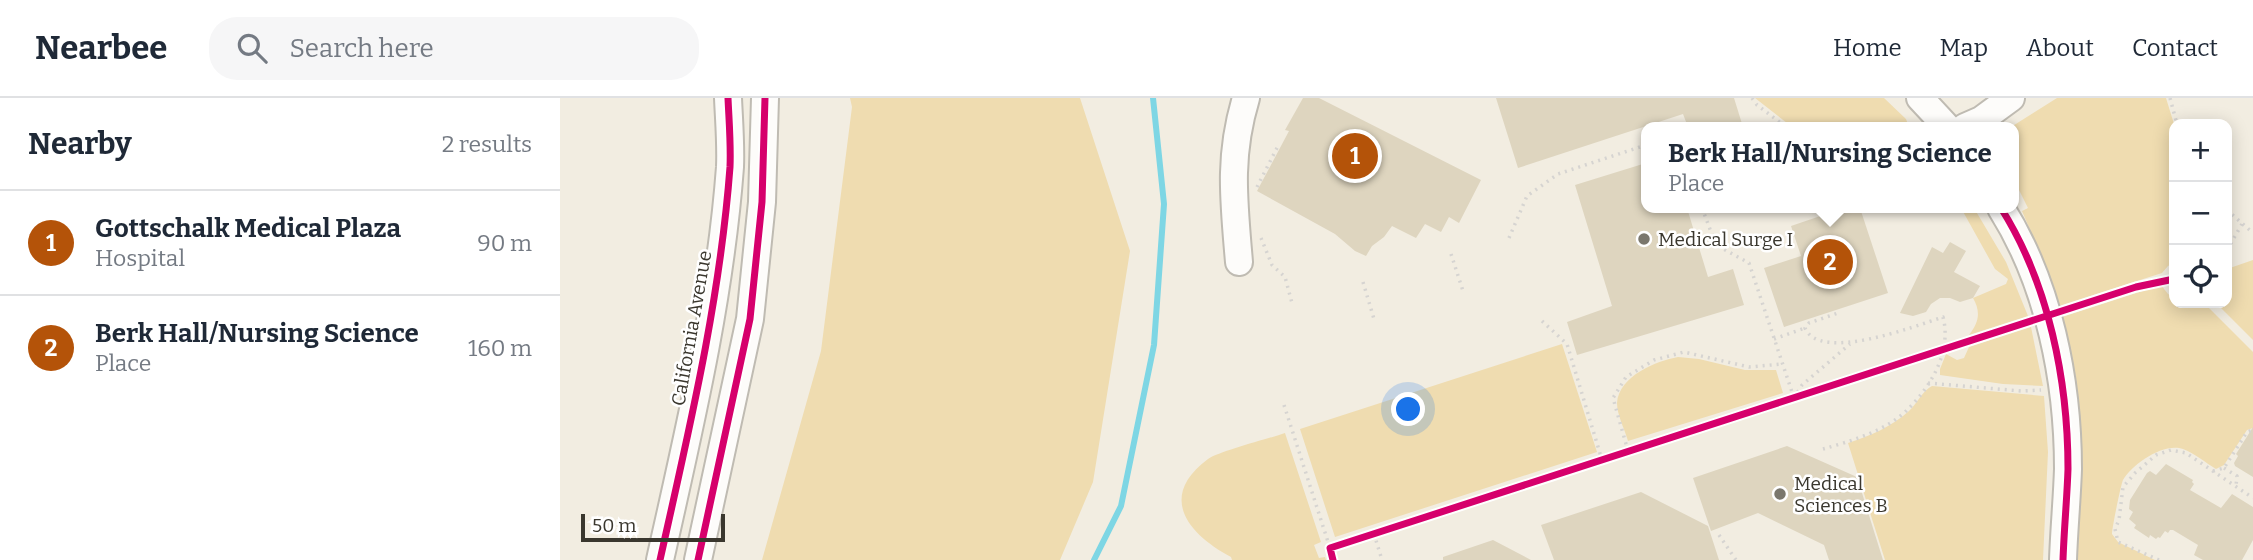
<!DOCTYPE html>
<meta charset="utf-8">
<style>
:root{--surface:#fff;--page:#f6f6f7;--text:#1f2937;--muted:#747a83;--line:#e0e1e3;--accent:#b45309}
body{margin:0;font-family:Bitter,serif;background:var(--page);color:var(--text)}
.controls{position:absolute;right:21px;top:21px;display:grid;overflow:hidden;border-radius:14px;box-shadow:0 4px 18px #0003}
.controls button{width:63px;height:63px;display:grid;place-items:center;padding:0;border:0;border-bottom:2px solid var(--line);background:var(--surface);color:var(--text);font:35px sans-serif}
.scale{position:absolute;left:21px;bottom:18px;width:144px;box-sizing:border-box;padding-left:7px;border:4px solid #3a372e;border-top:0;font-size:19px;line-height:24px;white-space:nowrap;color:#3a372e;-webkit-text-stroke:5px #fff;paint-order:stroke}
.you{position:absolute;left:849px;top:312px;width:24px;height:24px;margin:-18px;border:5px solid #fff;border-radius:50%;background:#1a73e8;box-shadow:0 0 0 10px #1a73e833}
.badge{display:grid;place-items:center;width:46px;height:46px;border-radius:50%;background:var(--accent);color:#fff;font-size:23px;font-weight:700}
.pin{position:absolute;translate:-50% -50%;border:4px solid #fff;box-shadow:0 2px 7px #0006}
.popup{position:absolute;left:1081px;top:24px;width:378px;height:91px;box-sizing:border-box;display:grid;place-content:center;border-radius:14px;background:var(--surface);filter:drop-shadow(0 2px 5px #0005);font-size:23px;white-space:nowrap;color:var(--muted)}
.popup b{font-size:26px;color:var(--text)}
.popup::after{content:'';position:absolute;left:50%;top:100%;margin-left:-14px;border:14px solid transparent;border-top-color:var(--surface)}
.list{margin:0;padding:0;list-style:none}
h2{display:flex;justify-content:space-between;align-items:center;height:91px;margin:0;padding:0 28px;font-size:30px}
h2 small{font-size:23px;font-weight:400;color:var(--muted)}
.list li{display:grid;grid-template-columns:46px 1fr auto;gap:21px;align-items:center;box-sizing:border-box;height:105px;padding:0 28px;border-top:2px solid var(--line)}
.list b{display:block;font-size:26px;white-space:nowrap}
.list p{margin:0;font-size:23px;white-space:nowrap;color:var(--muted)}
.list em{font-size:23px;font-style:normal;color:var(--muted)}
.icon{flex:none;width:38px;height:38px;fill:none;stroke:currentColor;stroke-width:2;stroke-linecap:round;stroke-linejoin:round}
.map{position:relative;flex:none;width:1693px;height:462px;overflow:hidden}
header{display:flex;align-items:center;gap:42px;box-sizing:border-box;height:98px;padding:0 35px;background:var(--surface);border-bottom:2px solid var(--line)}
header strong{font-size:33px}
nav{display:flex;gap:38px;margin-inline-start:auto;font-size:24px}
.search{width:490px;height:63px;background:var(--page);display:flex;align-items:center;gap:18px;box-sizing:border-box;padding:0 24px;border-radius:28px;color:var(--muted);font-size:26px}
main{display:flex}
aside{flex:1;background:var(--surface)}
.map>svg:first-child{display:block}
</style>
<header>
<strong>Nearbee</strong>
<div class="search"><svg class="icon" aria-label="search" viewBox="0 0 24 24"><circle cx="10" cy="10" r="6"/><path d="M15 15l6 6"/></svg>Search here</div>
<nav><a>Home</a><a>Map</a><a>About</a><a>Contact</a></nav>
</header>
<main>
<aside>
<h2>Nearby<small>2 results</small></h2>
<ul class="list">
<li><span class="badge">1</span><div><b>Gottschalk Medical Plaza</b><p>Hospital</p></div><em>90 m</em></li>
<li><span class="badge">2</span><div><b>Berk Hall/Nursing Science</b><p>Place</p></div><em>160 m</em></li>
</ul>
</aside>
<div class="map">
<svg width="1693" height="462" viewBox="0 0 1693 462">
<rect width="100%" height="100%" fill="#f2ede1"/>
<path fill="#efdcb0" d="M290,0h230l50,153 -37,231 -33,78h-298l59,-209 31,-244z
M1195,0h129l22,21 3,8h-117z
M1497,0h109l8,26v139l-6,3 -6,7 -103,33 -17,-48 -20,-47 6,-3 -14,-28v-53h-3z
M1401,110h13l32,54 22,54 -59,19c10,-13 12,-23 4,-37l33,-14 2,-5 -13,-10z
M1693,162v80l-37,-37h11v-34z
M1601,187l7,9 6,3v6h30l49,49v76l-6,2 -23,35 -8,4c-10,-6 -22,-16 -33,-20 -19,-7 -51,15 -60,31 -2,4 -11,48 -11,54l6,8 37,18h-80l6,-119 -5,-63 -14,-61z
M1471,229l12,59 -40,-2 -63,-9v-6l6,-15 11,6 7,-2 5,-11z
M1002,246l35,108 -262,85 -35,-108z
M1118,259l21,2 46,11h31l7,23 -155,48c-3,-11 -11,-26 -11,-38 2,-27 39,-42 61,-46z
M1372,288l112,10 4,56 -5,108h-158l-37,-117c22,-7 43,-16 61,-32 8,-7 13,-20 23,-25z
M725,335l36,109 -7,3 5,13 6,-1 1,3h-94l-1,-3c-43,-23 -74,-60 -23,-98 12,-8 60,-20 77,-26z"/>
<g fill="none" stroke-linecap="round" stroke-linejoin="round">
<path stroke="#7ed6e4" stroke-width="6" d="M534,462l27,-54 33,-161 10,-141 -11,-106"/>
</g>
<path fill="#ded5bf" d="M743,0h16l162,82 -22,43 -10,-6 -8,15 -16,-8 -9,14 -24,-12 -8,11 -12,9 -6,10 -11,-5 -20,-17 -78,-43 32,-60 -4,-1z
M936,0h238l9,29h-55l-5,-13 -165,54z
M1086,65v45h41l21,69 25,-8 11,36 -167,50 -10,-33 45,-16 -37,-121z
M1284,110h16l28,85 -104,34 -20,-59 37,-12 -10,-30z
M1390,144l16,9 -12,21 26,14 -7,12 -13,4 -10,-4h-10l-9,6 -5,8 -13,4 -13,-3 32,-66 11,6z
M1693,329v50l-18,-11 -1,-3 4,-7 -2,-2z
M1227,348l70,31 26,83h-54l-5,-15 -66,-32 -47,18 -18,-53z
M1606,366l27,16 -1,2 2,2 -4,6 31,18 11,-14 21,13v33l-11,20h-39l-9,-5 4,-10 -25,-15h-3l-2,3 -3,-2 -5,7 -2,-1 -2,2 -6,-4 -1,3 -15,-10 2,-3 -7,-6 4,-7 -4,-3 1,-9 17,-27 3,-2 6,4z
M1081,394l67,34 11,34h-165l-13,-35z
M933,442l38,20h-88v-3z"/>
<g fill="none" stroke-linecap="round" stroke-linejoin="round">
<g stroke="#bfbbb2" stroke-width="30">
<path id="minor" d="M1360,0l27,29
M1405,29l16,-7 30,-22
M1441,110c48,76 67,173 67,261 -1,30 -4,61 -5,91
M679,164c-5,-60 -11,-105 7,-164
M100,462c29,-130 60,-259 70,-393 1,-23 -1,-46 -2,-69
M138,462l52,-241 12,-117 3,-104"/>
</g>
<path stroke="#d6d4d1" stroke-width="3.5" stroke-dasharray="2 5" stroke-linecap="butt" d="M1192,0l5,7 29,22
M1610,0l7,26
M697,89l22,-43
M1142,110l14,37 33,18 45,135
M1667,112l26,23
M701,140l11,27 13,12 7,26
M949,140l18,-42 31,-22 88,-29
M1667,152l15,-26
M891,156l12,37
M803,184l11,37
M982,223l25,23 35,116
M1214,241l31,-11
M1368,285l93,8 20,-1
M1234,300l8,-13 48,-41
M724,307l46,143
M1263,351c28,-8 63,-18 84,-39 24,-23 45,-59 36,-93 -28,9 -123,46 -138,11l4,-5 29,-10v-2
M1068,353l-15,-53 13,-21 28,-17 30,-8 65,15 33,-3
M1664,370l13,8 -1,10
M1653,373l11,-3 23,-36 6,-2
M814,436l8,26
M1159,437l17,25
M1599,462l-41,-18 -3,-13 4,-9 4,-33 12,-14 21,-18 15,-5 15,3 67,45"/>
<use href="#minor" stroke="#fdfcfa" stroke-width="26"/>
<g stroke="#fff" stroke-width="11">
<path id="cycleway" d="M1441,110c48,76 67,173 67,261 -1,30 -4,61 -5,91
M100,462c29,-130 60,-259 70,-393 1,-23 -1,-46 -2,-69
M138,462l52,-241 12,-117 3,-104
M773,462l-3,-12 806,-261 38,-8"/>
</g>
<use href="#cycleway" stroke="#d6006c" stroke-width="7"/>
</g>
<g fill="#7a776d" stroke="#fff" stroke-width="2.5">
<circle cx="1084" cy="141" r="7"/>
<circle cx="1220" cy="396" r="7"/>
</g>
<g text-anchor="middle" stroke-width="5" stroke-linejoin="round" paint-order="stroke">
<g font-size="19" fill="#3a372e" stroke="#fff" text-anchor="start">
<text x="1098" y="148">Medical Surge I</text>
<text x="1234" y="392">Medical<tspan x="1234" dy="22">Sciences B</tspan></text>
</g>
<g font-size="19" fill="#3a372e" stroke="#fff">
<text transform="translate(131 230) rotate(-80)" y="7">California Avenue</text>
</g>
</g>
</svg>
<div class="controls">
<button>+</button>
<button>−</button>
<button><svg class="icon" aria-label="locate" viewBox="0 0 24 24"><circle cx="12" cy="12" r="6"/><path d="M12 2v4M12 18v4M2 12h4M18 12h4"/></svg></button>
</div>
<div class="scale">50 m</div>
<div class="you"></div>
<div class="pin badge" style="left:795px;top:58px">1</div>
<div class="pin badge" style="left:1270px;top:164px">2</div>
<div class="popup"><b>Berk Hall/Nursing Science</b>Place</div>
</div>
</main>
